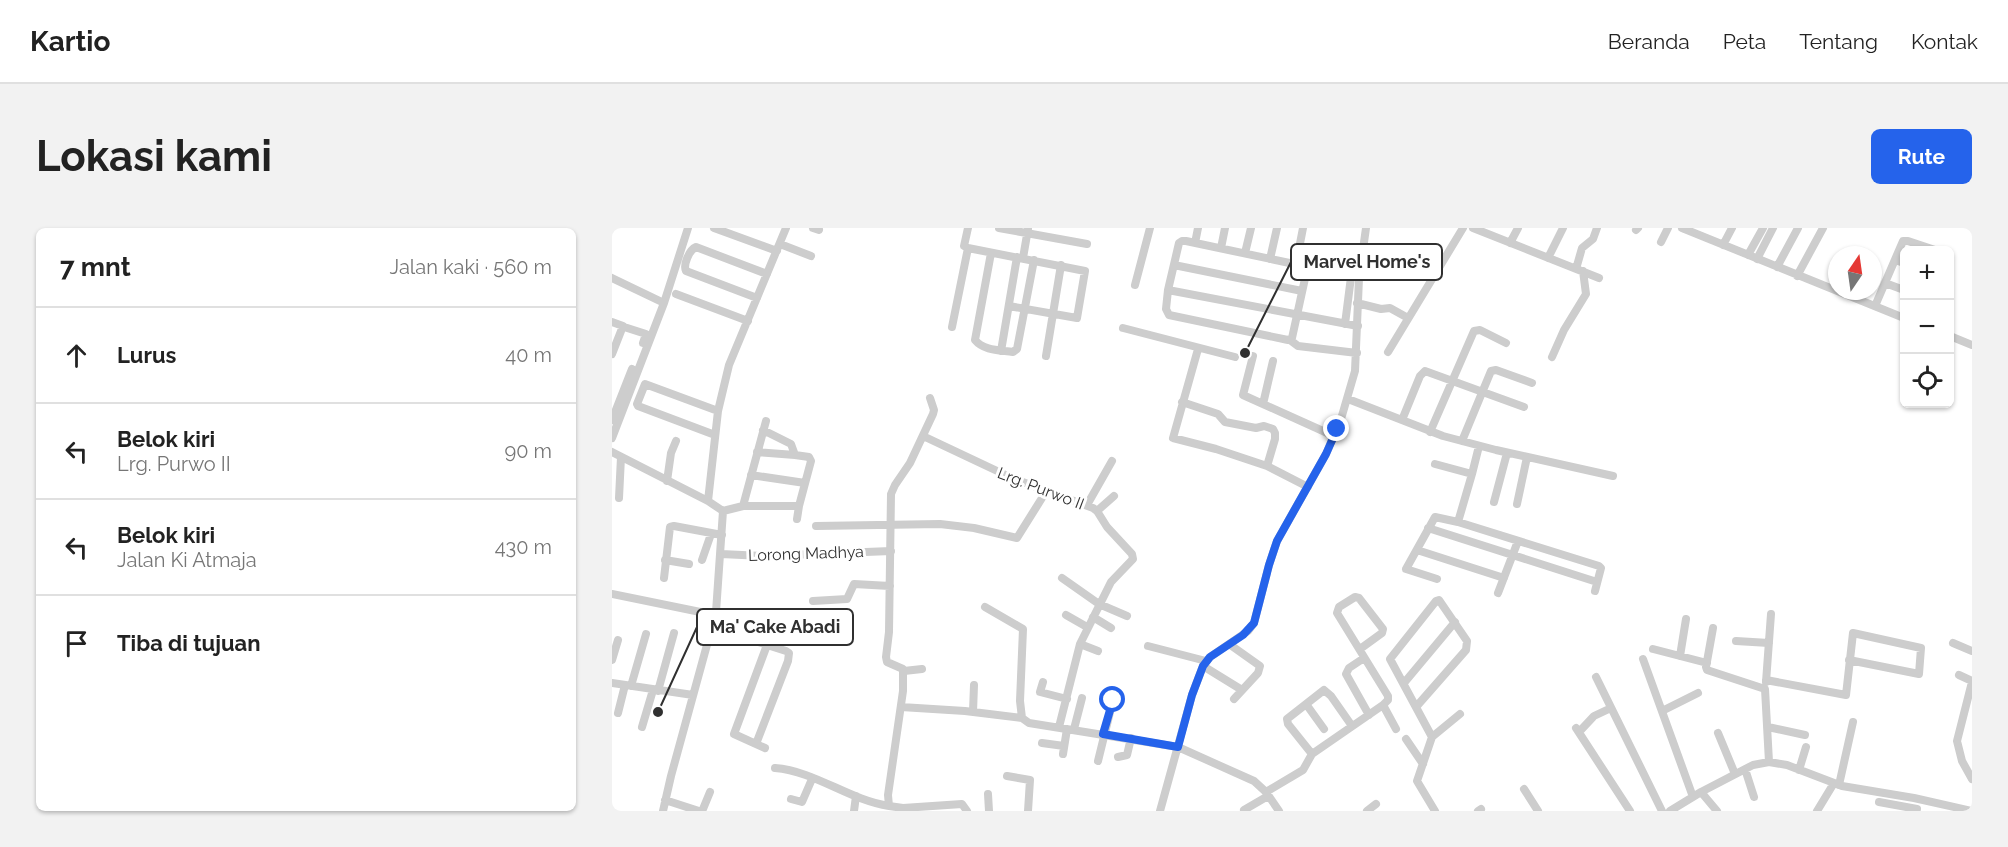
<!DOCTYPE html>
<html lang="id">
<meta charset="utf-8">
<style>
:root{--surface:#fff;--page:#f2f2f2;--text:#222;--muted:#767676;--line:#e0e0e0;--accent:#2563eb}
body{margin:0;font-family:Raleway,sans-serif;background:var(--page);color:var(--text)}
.controls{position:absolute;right:18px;top:18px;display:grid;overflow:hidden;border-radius:9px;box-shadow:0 2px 4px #0004}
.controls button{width:54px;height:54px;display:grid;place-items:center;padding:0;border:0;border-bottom:2px solid var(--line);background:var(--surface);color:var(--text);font:30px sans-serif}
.compass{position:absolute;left:1216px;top:18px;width:54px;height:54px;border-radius:50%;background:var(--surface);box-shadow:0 2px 4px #0004;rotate:13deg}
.stop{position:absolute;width:18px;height:18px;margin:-14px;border:4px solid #2563eb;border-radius:50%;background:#fff}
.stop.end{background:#2563eb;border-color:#fff;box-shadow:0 2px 6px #0008}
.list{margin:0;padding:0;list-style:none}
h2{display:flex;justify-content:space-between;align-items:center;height:78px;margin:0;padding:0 24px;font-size:26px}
h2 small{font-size:20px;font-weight:400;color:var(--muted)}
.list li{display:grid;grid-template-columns:39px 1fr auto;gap:18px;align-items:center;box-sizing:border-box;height:96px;padding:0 24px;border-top:2px solid var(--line)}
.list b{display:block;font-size:22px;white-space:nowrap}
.list p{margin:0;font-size:20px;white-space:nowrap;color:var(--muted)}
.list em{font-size:20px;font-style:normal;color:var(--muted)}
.icon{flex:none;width:33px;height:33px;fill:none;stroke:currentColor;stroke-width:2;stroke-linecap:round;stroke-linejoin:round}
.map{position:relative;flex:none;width:1360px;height:583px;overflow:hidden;border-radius:9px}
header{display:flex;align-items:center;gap:36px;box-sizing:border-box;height:84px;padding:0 30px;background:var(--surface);border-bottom:2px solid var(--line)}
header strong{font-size:28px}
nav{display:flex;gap:33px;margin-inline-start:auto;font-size:21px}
.intro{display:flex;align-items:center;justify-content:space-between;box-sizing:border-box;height:144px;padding:0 36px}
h1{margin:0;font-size:42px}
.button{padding:15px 27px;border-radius:9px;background:var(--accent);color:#fff;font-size:21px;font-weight:700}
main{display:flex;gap:36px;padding:0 36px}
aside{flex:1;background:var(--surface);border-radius:9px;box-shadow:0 2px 4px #0004}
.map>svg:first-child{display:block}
</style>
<header>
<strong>Kartio</strong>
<nav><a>Beranda</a><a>Peta</a><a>Tentang</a><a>Kontak</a></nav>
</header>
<div class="intro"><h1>Lokasi kami</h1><a class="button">Rute</a></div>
<main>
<aside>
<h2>7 mnt<small>Jalan kaki · 560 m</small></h2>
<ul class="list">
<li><svg class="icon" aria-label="ahead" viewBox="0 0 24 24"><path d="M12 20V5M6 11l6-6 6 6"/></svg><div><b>Lurus</b></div><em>40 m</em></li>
<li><svg class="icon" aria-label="left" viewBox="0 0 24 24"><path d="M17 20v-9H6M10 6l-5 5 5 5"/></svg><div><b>Belok kiri</b><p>Lrg. Purwo II</p></div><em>90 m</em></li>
<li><svg class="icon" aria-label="left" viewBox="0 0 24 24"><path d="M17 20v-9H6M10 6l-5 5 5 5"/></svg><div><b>Belok kiri</b><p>Jalan Ki Atmaja</p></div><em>430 m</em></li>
<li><svg class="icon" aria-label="arrive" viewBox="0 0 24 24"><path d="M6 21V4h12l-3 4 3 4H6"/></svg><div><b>Tiba di tujuan</b></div></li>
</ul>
</aside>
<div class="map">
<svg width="1360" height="583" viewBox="0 0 1360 583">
<rect width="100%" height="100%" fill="#fff"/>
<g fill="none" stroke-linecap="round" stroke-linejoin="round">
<path stroke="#cdcdcd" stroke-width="8" d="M102,0l63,23
M201,0l6,2
M387,0l88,16
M861,0l126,50
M1070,0l222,90
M1024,2l2,-2
M1049,14l7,-14
M583,15l3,-15
M898,15l8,-15
M168,16l31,12
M1111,17l9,-17
M356,20l-4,-2 4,-18
M609,20l4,-20
M379,25l-16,87c9,11 25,10 38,12l4,-3 17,-89
M633,25l6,-25
M1136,27l15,-27
M411,30l5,-29
M936,30l15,-30
M658,31l7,-31
M1145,31l16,-31
M1283,32l9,3
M684,36l7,-36
M562,37l128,26
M1165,39l21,-39
M693,40l46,9 -6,47
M964,41l6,-21 11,-9 4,-11
M1185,48l26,-48
M0,50l52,25
M1273,55l19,7
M523,57l15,-57
M556,62l-2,19 3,6 119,25 4,-2 14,-64 -1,-6 -6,-3 -113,-24h-4l-3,2 -11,47 190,36
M64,66l72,27
M145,70l-71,-27c-3,-6 3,-21 10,-24l71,27
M745,75l24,6 9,-1 18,10
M1263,78l28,-65h5l27,9
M0,94l11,4 -11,28
M9,98l25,8 -3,9
M340,99l16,-79 117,23 -8,47 -68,-12
M511,100l112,29
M1338,108l22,9
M678,112l8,6 59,7
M586,121l-25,89 43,11 51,17 41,21
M389,123l16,-94
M776,124l75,-124
M434,128l15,-91
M641,128l-10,39 91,41
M940,129l12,-27 22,-36 -3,-23
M318,170l4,12 -1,4 -23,49 -15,22 -4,9 -2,138 -3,25 1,5 16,7v22l-15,104 1,11 14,2 59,-4 5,7
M736,171l95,37 53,14 117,26
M570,174l36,12 7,8 31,6 8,-2 9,3 2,4v6l-8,27
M651,176l10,-43
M0,192l20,-51
M790,192l18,-44 5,-5 99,36
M818,204l44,-101 6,-1 26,13
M103,207l-77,-29 -1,-2 8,-20 73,27
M311,208l89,42 81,30 4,3 10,16 25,27 1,5 -22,23 -31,62 -21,83
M0,210l52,-135 24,-75
M850,213l29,-70 5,-1 36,13
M0,224l96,49 15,10 -7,101 -45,164 -8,35
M145,224l38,3
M823,236l37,10 7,-28
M139,247l54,8
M55,253l4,-28 5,-12
M7,270l2,-41
M96,273l10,-90 11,-46 57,-137
M882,274l13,-49
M905,276l10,-47
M475,277l25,-44
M131,278h56l12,-45 -2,-4 -14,-2 -4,-11 -28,-14
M111,283l20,-5 23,-85
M485,283l17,-15
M185,291l2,-13
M846,294l141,44 2,2 -6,23
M204,298l124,-2 34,4 43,10 30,-48
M816,300l169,54
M805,322l87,28
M109,326l42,2 128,-5
M53,332l24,4
M90,332l9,-26
M52,350l6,-51 4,-1 48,9
M450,350l37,26 28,12
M825,351l-31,-10 29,-52 23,5 14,-48
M886,365l20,-52
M0,366l103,21
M201,373l34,-2 7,-15 36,2
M373,379l38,22 -3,72 2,17
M454,387l21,12
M481,389l18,11
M100,399l74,24 3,2 -1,8 -32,83
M1101,400l-7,39 1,3 58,19 4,73
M1124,413l33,2
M1341,415l19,8
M468,416l18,7
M617,416l31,22 -2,7 -24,26
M536,418l58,15
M1041,421l54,14
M1068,428l6,-37
M752,430l-15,10 -3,6 23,41
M1031,431l50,138
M0,432l6,-20
M591,438l39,24
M292,443l18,-2
M1347,447l13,6
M984,449l66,134
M1154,452l80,15 7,-62 68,15 -2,26 -70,-14
M431,454l-3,10 27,7
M1154,454l5,-68
M1360,454l-15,59 5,20 10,18
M0,455l81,12
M792,455l51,-61
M19,458l15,-52
M46,463l16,-58
M694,476l18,25
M771,477l13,24
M289,479l64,4 57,7 7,5 149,24 76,34 12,11 13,19
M804,479l50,-57 1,-9 -28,-41 -3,1 -46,58 42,78 -15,44 18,30
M1050,483l36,-18
M361,484l1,-27
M6,485l7,-28
M30,499l11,-37
M1156,499l37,8
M964,500l54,83
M462,501l8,-31
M967,504l15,-16 17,-8
M1106,505l17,41
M820,509l28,-23
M794,511l17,25
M430,515l22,3
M153,520l-31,-14 33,-89
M451,526l4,-25
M700,526l-24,-30 -1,-5 37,-29 7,6 21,30
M506,529l9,-2 4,-17
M486,533l15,-61
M163,540c40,3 74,32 114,38
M1133,541l9,28
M1187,542l7,-23
M395,548l23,4 -2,31
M1227,557l14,-63
M912,561l14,22
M654,564l37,-22 9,-16 71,-49 5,-5v-4l-51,-83 2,-6 16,-10 4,1 24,31 -1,4 -22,16
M1089,564l16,19
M376,566l1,17
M179,571l11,3 10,-23
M53,572l34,11 4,-2 7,-17
M1267,574l38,7
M632,582l24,-14
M242,583l2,-15
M548,583l32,-116 11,-29 7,-9 38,-26 6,-8 15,-58 8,-24 49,-87 15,-35 14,-48 4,-93 7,-50
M755,583l9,-7
M866,583l3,-2
M1058,583l31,-19 52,-27 16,-3 18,3 55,21 72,12 58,13
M1205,583l17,-28"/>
</g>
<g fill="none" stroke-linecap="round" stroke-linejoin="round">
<path stroke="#2563eb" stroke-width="8" d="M501,472l-10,34 75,13 14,-52 11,-29 7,-9 33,-22 11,-12 15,-58 8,-24 49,-87 11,-25"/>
</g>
<g text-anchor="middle" stroke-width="6" stroke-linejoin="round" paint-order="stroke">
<g font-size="16" fill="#303030" stroke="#fff">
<text transform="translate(429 260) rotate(21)" y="6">Lrg. Purwo II</text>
<text transform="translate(194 325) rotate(-2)" y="6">Lorong Madhya</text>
</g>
</g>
<path fill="none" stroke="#303030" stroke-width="2" d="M633 125L679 34M46 484L85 399"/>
<g fill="#303030" stroke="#fff" stroke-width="2">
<circle cx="633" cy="125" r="6"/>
<circle cx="46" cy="484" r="6"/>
</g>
<g fill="#fff" stroke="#303030" stroke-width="2">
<rect x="679" y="16" width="151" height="36" rx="6"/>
<rect x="85" y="381" width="156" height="36" rx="6"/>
</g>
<g font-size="18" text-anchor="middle" font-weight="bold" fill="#303030">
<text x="755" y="40">Marvel Home's</text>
<text x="163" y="405">Ma' Cake Abadi</text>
</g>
</svg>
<div class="controls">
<button>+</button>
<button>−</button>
<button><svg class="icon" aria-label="locate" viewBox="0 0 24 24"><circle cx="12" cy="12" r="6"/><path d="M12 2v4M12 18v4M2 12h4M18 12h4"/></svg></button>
</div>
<svg class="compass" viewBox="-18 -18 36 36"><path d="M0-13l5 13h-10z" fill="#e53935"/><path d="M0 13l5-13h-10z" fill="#767676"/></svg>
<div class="stop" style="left:501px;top:472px"></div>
<div class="stop end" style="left:725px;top:201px"></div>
</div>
</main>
